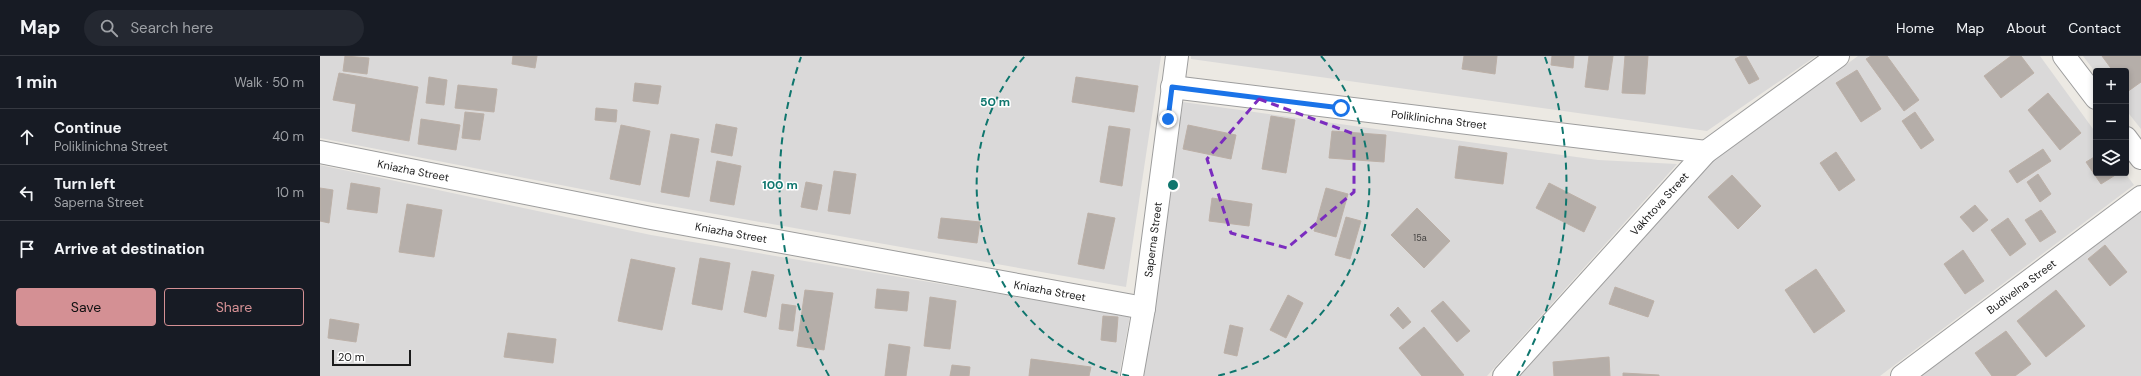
<!DOCTYPE html>
<meta charset="utf-8">
<style>
:root{--surface:#171b24;--page:#242831;--text:#f1f3f6;--muted:#9ea1a6;--line:#363941;--accent:#d49094}
body{margin:0;font-family:"DM Sans",sans-serif;background:var(--page);color:var(--text)}
.controls{position:absolute;right:12px;top:12px;display:grid;overflow:hidden;border-radius:4px;box-shadow:0 2px 6px #0003}
.controls button{width:36px;height:36px;display:grid;place-items:center;padding:0;border:0;border-bottom:1px solid var(--line);background:var(--surface);color:var(--text);font:20px sans-serif}
.scale{position:absolute;left:12px;bottom:10px;width:79px;box-sizing:border-box;padding-left:4px;border:2px solid #1c1c1c;border-top:0;font-size:11px;line-height:14px;white-space:nowrap;color:#1c1c1c;-webkit-text-stroke:3px #fff;paint-order:stroke}
.stop{position:absolute;width:12px;height:12px;margin:-9px;border:3px solid #1a73e8;border-radius:50%;background:#fff}
.stop.end{background:#1a73e8;border-color:#fff;box-shadow:0 1px 4px #0008}
.list{margin:0;padding:0;list-style:none}
h2{display:flex;justify-content:space-between;align-items:center;height:52px;margin:0;padding:0 16px;font-size:17px}
h2 small{font-size:13px;font-weight:400;color:var(--muted)}
.list li{display:grid;grid-template-columns:26px 1fr auto;gap:12px;align-items:center;box-sizing:border-box;height:56px;padding:0 16px;border-top:1px solid var(--line)}
.list b{display:block;font-size:15px;white-space:nowrap}
.list p{margin:0;font-size:13px;white-space:nowrap;color:var(--muted)}
.list em{font-size:13px;font-style:normal;color:var(--muted)}
.actions{display:flex;gap:8px;padding:12px 16px}
.actions a{flex:1;padding:9px 0;border:1px solid var(--accent);border-radius:4px;text-align:center;font-size:14px;color:var(--accent)}
.actions .main{background:var(--accent);color:#111}
.icon{flex:none;width:22px;height:22px;fill:none;stroke:currentColor;stroke-width:2;stroke-linecap:round;stroke-linejoin:round}
.map{position:relative;flex:none;width:1821px;height:320px;overflow:hidden}
header{display:flex;align-items:center;gap:24px;box-sizing:border-box;height:56px;padding:0 20px;background:var(--surface);border-bottom:1px solid var(--line)}
header strong{font-size:19px}
nav{display:flex;gap:22px;margin-inline-start:auto;font-size:14px}
.search{width:280px;height:36px;background:var(--page);display:flex;align-items:center;gap:10px;box-sizing:border-box;padding:0 14px;border-radius:22px;color:var(--muted);font-size:15px}
main{display:flex}
aside{flex:1;background:var(--surface)}
.map>svg:first-child{display:block}
</style>
<header>
<strong>Map</strong>
<div class="search"><svg class="icon" aria-label="search" viewBox="0 0 24 24"><circle cx="10" cy="10" r="6"/><path d="M15 15l6 6"/></svg>Search here</div>
<nav><a>Home</a><a>Map</a><a>About</a><a>Contact</a></nav>
</header>
<main>
<aside>
<h2>1 min<small>Walk · 50 m</small></h2>
<ul class="list">
<li><svg class="icon" aria-label="ahead" viewBox="0 0 24 24"><path d="M12 20V5M6 11l6-6 6 6"/></svg><div><b>Continue</b><p>Poliklinichna Street</p></div><em>40 m</em></li>
<li><svg class="icon" aria-label="left" viewBox="0 0 24 24"><path d="M17 20v-9H6M10 6l-5 5 5 5"/></svg><div><b>Turn left</b><p>Saperna Street</p></div><em>10 m</em></li>
<li><svg class="icon" aria-label="arrive" viewBox="0 0 24 24"><path d="M6 21V4h12l-3 4 3 4H6"/></svg><div><b>Arrive at destination</b></div></li>
</ul>
<div class="actions"><a class="main">Save</a><a>Share</a></div>
</aside>
<div class="map">
<svg width="1821" height="320" viewBox="0 0 1821 320">
<rect width="100%" height="100%" fill="#ece9e3"/>
<path fill="#dad9d9" d="M0,0h841l-35,231 -478,-85 -328,-64z
M871,0h625l-109,75 -516,-72z
M1538,0h182l56,77v40h29l9,12 -254,191h-361l191,-213z
M1763,0h58v73l-15,-19v-39h-30v2z
M863,46l415,58 79,4 -190,212h-345l12,-64z
M0,109l331,70 479,81 -11,60h-799z
M1821,153v167h-222z"/>
<path fill="#b5aea9" stroke="#bcb0a7" d="M25,0l24,2 -2,16 -24,-3z
M193,0h24l-2,12 -23,-4z
M1144,0h33l-2,18 -33,-5z
M1232,0h22l-1,12 -22,-3z
M1269,0h24l-5,34 -23,-3z
M1305,0h23l-3,38 -23,-1z
M1421,0h5l13,23 -10,5 -14,-25z
M1551,0h16l32,44 -15,11 -38,-52z
M1691,0h10l13,17 -33,25 -17,-22z
M1782,0h39v26l-14,10 -1,-21h-13z
M1537,14l24,39 -20,13 -25,-39z
M19,17l79,14 -9,54 -57,-10 4,-27 -23,-4z
M109,21l18,3 -3,25 -18,-2z
M756,21l62,9 -4,26 -62,-10z
M315,27l26,3 -3,18 -25,-3z
M138,29l39,4 -3,23 -39,-4z
M1728,37l33,40 -21,17 -32,-40z
M276,52l21,2 -1,12 -21,-2z
M145,56l19,2 -4,26 -18,-2z
M1595,56l19,28 -13,9 -19,-28z
M951,60l24,4 -9,53 -24,-4z
M101,63l39,6 -4,25 -38,-6z
M396,68l21,4 -5,28 -21,-4z
M301,69l29,6 -10,54 -30,-6z
M868,69l48,10 -5,24 -48,-10z
M789,70l21,3 -8,57 -22,-4z
M1012,75l54,4 -2,27 -55,-4z
M351,78l28,5 -10,58 -28,-5z
M1139,90l48,7 -4,31 -48,-6z
M1723,93l8,12 -34,22 -8,-12z
M1516,96l19,28 -16,11 -19,-28z
M1776,100v17l21,1 -16,10 -15,-22z
M397,105l24,5 -7,39 -24,-4z
M514,115l22,3 -6,40 -22,-3z
M1718,118l13,20 -11,8 -13,-20z
M1412,119l29,31 -23,23 -30,-32z
M486,126l16,3 -5,25 -16,-3z
M31,127l29,5 -3,25 -30,-4z
M1229,127l47,24 -12,25 -48,-24z
M0,132l13,2 -4,33 -9,-2z
M1006,132l22,6 -12,43 -22,-6z
M892,142l40,6 -3,22 -40,-5z
M87,148l35,6 -8,47 -35,-5z
M1655,149l13,15 -15,12 -13,-15z
M1097,152l33,33 -26,27 -33,-33z
M1721,154l15,22 -16,10 -15,-22z
M768,157l27,5 -11,51 -26,-5z
M1026,161l15,4 -11,38 -15,-4z
M621,162l39,4 -3,21 -39,-5z
M1688,162l18,26 -16,12 -19,-26z
M1785,189l22,27 -17,14 -22,-27z
M1643,194l21,31 -19,13 -21,-30z
M380,202l30,5 -8,47 -30,-6z
M311,203l44,9 -13,62 -44,-9z
M1496,213l29,42 -31,22 -29,-43z
M432,215l22,4 -8,42 -22,-5z
M1295,231l39,14 -6,16 -39,-13z
M557,233l32,3 -2,19 -32,-3z
M485,234l28,3 -9,57 -27,-4z
M1736,234l29,36 -39,31 -29,-36z
M968,239l15,8 -17,35 -16,-8z
M610,241l26,4 -6,48 -26,-3z
M1123,245l27,30 -13,11 -26,-31z
M462,248l14,2 -3,25 -14,-2z
M1078,251l13,15 -8,7 -13,-14z
M783,260l15,1 -2,25 -15,-2z
M10,263l29,5 -3,18 -28,-4z
M910,269l13,3 -6,28 -13,-3z
M1104,271l40,48 -2,1h-40l-23,-28z
M1686,275l25,33 -16,12h-23l-17,-23z
M188,277l48,6 -3,24 -49,-6z
M569,288l21,3 -4,29h-21z
M1289,301l1,19h-56l-1,-14z
M711,303l60,8 -2,9h-60z
M632,309l18,2 -1,9h-19z
M1303,317l36,2v1h-36z"/>
<g fill="none" stroke-linecap="round" stroke-linejoin="round">
<g stroke="#9d9d9d" stroke-width="24">
<g id="street">
<path d="M1744,0l32,42"/>
<path id="s1" d="M852,31l534,65"/>
<path d="M1806,82l15,20"/>
<path id="s2" d="M0,96l331,66 493,90"/>
<path id="s3" d="M812,320l12,-68 33,-252"/>
<path id="s4" d="M1184,320l202,-224 132,-96"/>
<path id="s5" d="M1582,320l239,-179"/>
</g>
</g>
<use href="#street" stroke="#fff" stroke-width="22"/>
</g>
<g fill="none" stroke-linecap="round" stroke-linejoin="round">
<path stroke="#1a73e8" stroke-width="5" d="M848,63l4,-32 169,21"/>
</g>
<path fill="none" stroke="#7b2cbf" stroke-width="3" stroke-dasharray="8 5" stroke-linejoin="round" d="M939,43l95,35v58l-67,56 -56,-15 -24,-74z"/>
<g fill="none" stroke="#0f766e" stroke-width="2" stroke-dasharray="7 5">
<path d="M809 320A196 196 0 0 1 705 0M1001 0A196 196 0 0 1 897 320"/>
<path d="M509 320A393 393 0 0 1 481 1M1225 1A393 393 0 0 1 1197 320"/>
</g>
<g text-anchor="middle" stroke-width="3" stroke-linejoin="round" paint-order="stroke">
<g font-size="9" fill="#42403f">
<text x="1100" y="185">15а</text>
</g>
<g font-size="11" fill="#1c1c1c" stroke="#fff">
<text dy="4" stroke="none"><textPath href="#s1" startOffset="269">Poliklinichna Street</textPath></text>
<text dy="4" stroke="none"><textPath href="#s2" startOffset="95">Kniazha Street</textPath></text>
<text dy="4" stroke="none"><textPath href="#s4" startOffset="232">Vakhtova Street</textPath></text>
<text dy="4" stroke="none"><textPath href="#s2" startOffset="419">Kniazha Street</textPath></text>
<text dy="4" stroke="none"><textPath href="#s3" startOffset="138">Saperna Street</textPath></text>
<text dy="4" stroke="none"><textPath href="#s5" startOffset="149">Budivelna Street</textPath></text>
<text dy="4" stroke="none"><textPath href="#s2" startOffset="743">Kniazha Street</textPath></text>
</g>
</g>
<circle cx="853" cy="129" r="6" fill="#0f766e" stroke="#fff" stroke-width="2"/>
<g font-size="12" text-anchor="middle" font-weight="bold" fill="#0f766e" stroke="#fff" stroke-width="3" stroke-linejoin="round" paint-order="stroke">
<text x="675" y="50">50 m</text>
<text x="460" y="133">100 m</text>
</g>
</svg>
<div class="controls">
<button>+</button>
<button>−</button>
<button><svg class="icon" aria-label="layers" viewBox="0 0 24 24"><path d="M12 4l9 5-9 5-9-5zM3 14l9 5 9-5"/></svg></button>
</div>
<div class="scale">20 m</div>
<div class="stop" style="left:1021px;top:52px"></div>
<div class="stop end" style="left:848px;top:63px"></div>
</div>
</main>
